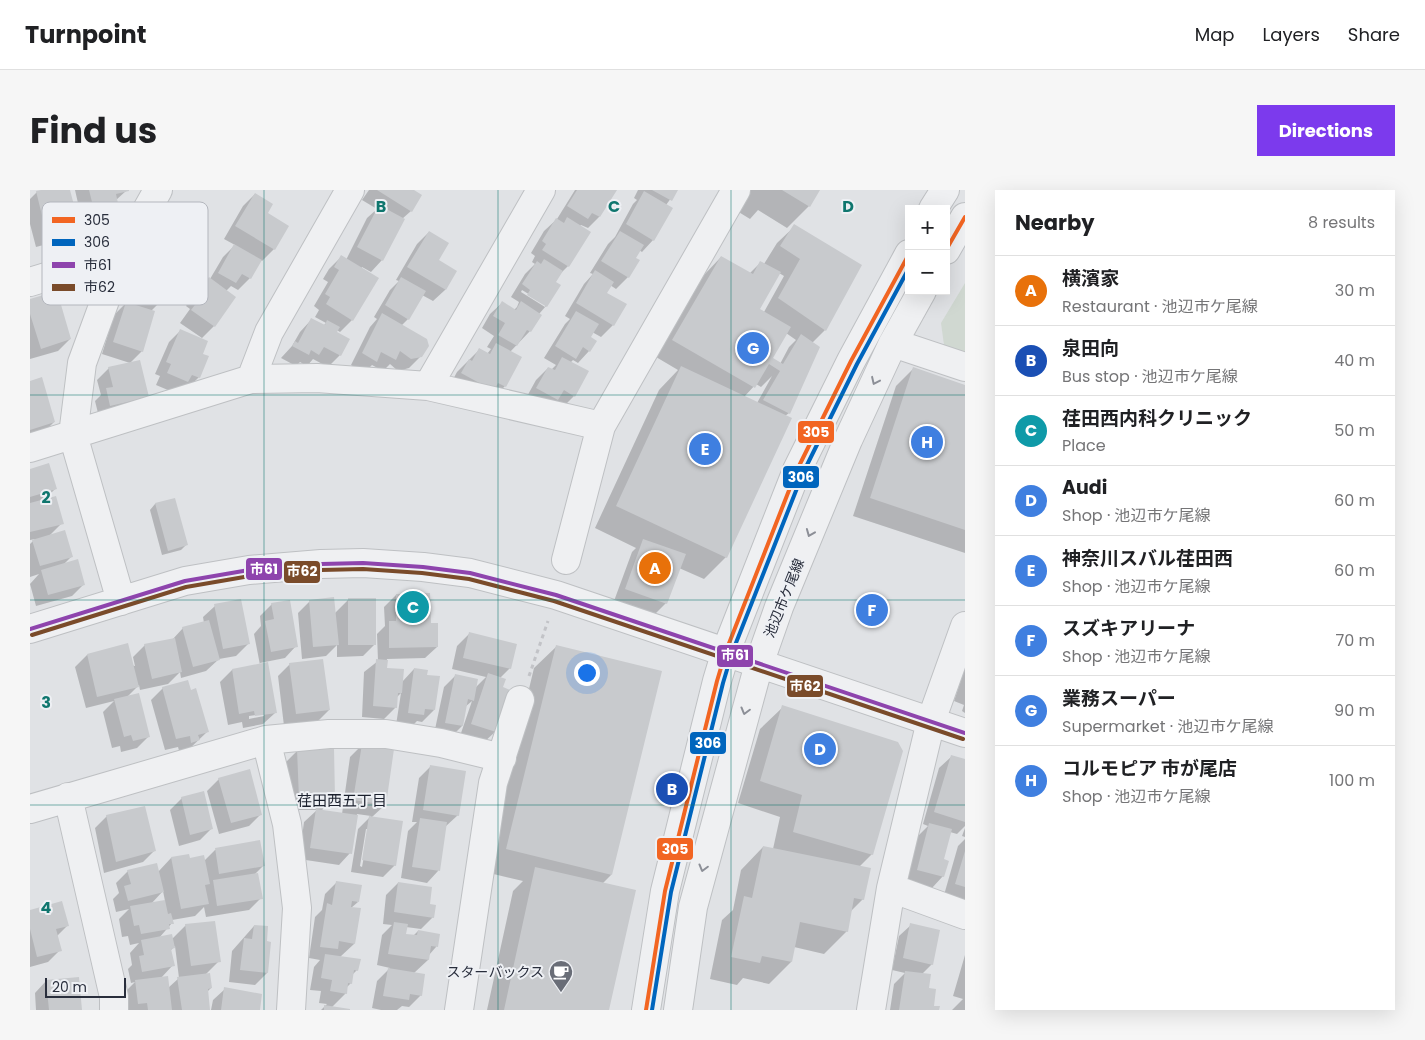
<!DOCTYPE html>
<meta charset="utf-8">
<style>
:root{--surface:#fff;--page:#f6f6f6;--text:#202124;--muted:#757577;--line:#e0e0e0;--accent:#7c3aed}
body{margin:0;font-family:Poppins,"Noto Sans JP",sans-serif;background:var(--page);color:var(--text)}
.controls{position:absolute;right:15px;top:15px;display:grid;overflow:hidden;border-radius:0px;box-shadow:0 5px 20px #0002}
.controls button{width:45px;height:45px;display:grid;place-items:center;padding:0;border:0;border-bottom:1px solid var(--line);background:var(--surface);color:var(--text);font:25px sans-serif}
.scale{position:absolute;left:15px;bottom:12px;width:81px;box-sizing:border-box;padding-left:5px;border:2px solid #292e3c;border-top:0;font-size:14px;line-height:18px;white-space:nowrap;color:#292e3c;-webkit-text-stroke:4px #eef0f4;paint-order:stroke}
.you{position:absolute;left:556px;top:482px;width:18px;height:18px;margin:-12px;border:4px solid #fff;border-radius:50%;background:#1a73e8;box-shadow:0 0 0 8px #1a73e833}
.badge{display:grid;place-items:center;width:32px;height:32px;border-radius:50%;background:var(--accent);color:#fff;font-size:16px;font-weight:700}
.pin{position:absolute;translate:-50% -50%;border:2px solid #fff;box-shadow:0 1px 5px #0006}
.list{margin:0;padding:0;list-style:none}
h2{display:flex;justify-content:space-between;align-items:center;height:65px;margin:0;padding:0 20px;font-size:21px}
h2 small{font-size:16px;font-weight:400;color:var(--muted)}
.list li{display:grid;grid-template-columns:32px 1fr auto;gap:15px;align-items:center;box-sizing:border-box;height:70px;padding:0 20px;border-top:1px solid var(--line)}
.list b{display:block;font-size:19px;white-space:nowrap}
.list p{margin:0;font-size:16px;white-space:nowrap;color:var(--muted)}
.list em{font-size:16px;font-style:normal;color:var(--muted)}
.map{position:relative;flex:none;width:935px;height:820px;overflow:hidden;border-radius:0px}
header{display:flex;align-items:center;gap:30px;box-sizing:border-box;height:70px;padding:0 25px;background:var(--surface);border-bottom:1px solid var(--line)}
header strong{font-size:24px}
nav{display:flex;gap:28px;margin-inline-start:auto;font-size:18px}
.intro{display:flex;align-items:center;justify-content:space-between;box-sizing:border-box;height:120px;padding:0 30px}
h1{margin:0;font-size:35px}
.button{padding:12px 22px;border-radius:0px;background:var(--accent);color:#fff;font-size:18px;font-weight:700}
main{display:flex;gap:30px;padding:0 30px}
aside{flex:1;background:var(--surface);border-radius:0px;box-shadow:0 5px 20px #0002}
.map>svg:first-child{display:block}
</style>
<header>
<strong>Turnpoint</strong>
<nav><a>Map</a><a>Layers</a><a>Share</a></nav>
</header>
<div class="intro"><h1>Find us</h1><a class="button">Directions</a></div>
<main>
<div class="map">
<svg width="935" height="820" viewBox="0 0 935 820">
<rect width="100%" height="100%" fill="#e0e2e5"/>
<path fill="#d0d8d1" d="M935,93v69l-21,-7 -3,-22z"/>
<path fill="#0003" fill-rule="evenodd" d="M17,0h22l9,37 -12,12 -30,8 -6,-23v-25l7,-7z
M45,0h50l1,1 -10,9 2,7 -12,12 -23,6z
M339,0h42v21l-9,8 -20,41 -11,12 -9,-5 -1,2 -9,51 -12,12 -3,-2 -1,3 4,22 -12,12 -15,-8 -6,7 -7,-4 -4,4 -15,-8 11,-12 8,-14 11,-12 12,6 3,-3 -11,-6 4,-7 -5,-4 14,-24 -5,-3 6,-10 12,-12 5,3 21,-42 10,-9 -15,-9z
M545,0h40l-16,27 -11,11 -7,-3 -2,2 -11,39 -10,10 -12,30 -7,8 -9,17 -20,21 10,5 -15,29 -12,12 -43,-13 7,-13 22,-22 8,4 4,-5 -4,-2 7,-11 -12,-8 8,-14 12,-11 12,7 3,-3 2,-5 -8,-5 14,-23 10,-10 -3,-2 3,-6 -4,-3 13,-22 13,-12zM492,100l23,14v3l-24,-15z
M608,0h39l-11,15 -13,35 -11,12 -3,-2 -5,8 -6,19 -12,12 -6,-4 -4,8 7,32 -12,12 -9,-5 -3,6v13l-11,12 -5,-3 -3,3 4,33 -12,12 -37,-8 11,-20 12,-12 3,2 5,-5 -12,-7 21,-34 5,-5 -5,-3 19,-32 9,-10 -3,-1 18,-29 7,-7 18,-33 4,-4 -3,-2z
M719,0h70l-10,16 -22,22 -29,-18 -8,9 -13,-8z
M225,4l11,20 8,35 -12,12 -2,-1 -10,18 -12,12 -7,-4 -5,5 -12,35 -12,12 -22,-15 10,-14 -4,-3 11,-16 13,-11 13,-22 12,-12 -11,-6 19,-33z
M153,31l19,11 -15,25 -7,5 -18,38 -11,11 -9,40 -12,12 -28,-9 12,-39 12,-12 8,3v-2l-16,-7 12,-27 12,-12 6,3 8,-9 23,11v-2l-16,-10 14,-24z
M765,36l30,104 -13,13 -23,70 -4,3 -59,141 -22,22 -25,-11 -13,35 -12,12 -40,-14 18,-49 4,-4 -41,-20 64,-138 19,-20 -22,-13 48,-82 17,-18 28,17 12,-12 3,2 13,-21zM749,83l5,3 -20,36 -6,-3zM756,143l10,7 -7,7 -9,17 -9,-6zM742,186l-15,27 -13,-6 12,-13 5,3z
M399,42l8,29 18,11 -10,18 -12,11 -11,-6 -14,24 -7,7 20,30 -12,12 -11,3 -8,-7 -7,7 -11,-6 -8,8 -13,-8 19,-38 7,-8 -3,-2 16,-27 9,-9 -3,-1 21,-36z
M0,111l40,38 -12,12 -28,8z
M151,140l18,47 -12,12 -12,4 -19,-8 4,-9 -5,-2 14,-32z
M79,178l39,28 -49,21 -4,-16 6,-6 -4,-15z
M883,179l52,17v167l-112,-37 43,-130z
M0,192l24,40 -12,12 -12,3z
M0,280l25,19 -11,11 18,23 -13,13 23,20 -9,9 21,19 -12,12 -36,10 -6,-22 9,-10 -9,3v-33l5,-5 -5,1z
M144,309l13,45 -6,6 -19,5 -12,-45 5,-6z
M366,405l34,29 7,23 -12,11 -38,1 -1,11 16,12 12,-13 20,41 -12,12 -5,-1 -6,6 -15,-2 5,-32 -4,4 -1,10 -12,12 -22,-2 2,-45 14,-11 -1,-27 8,-8 -1,-19z
M318,410l27,44 -12,12 -26,1v-12l-11,11 -24,3 -4,-46 12,-12 24,13z
M242,414l24,42 -11,12 -25,5 15,50 -12,11 -20,4 -1,-6 -14,3 -8,-43 12,-12 28,-5 -6,-31 7,-8 -1,-10zM234,524v2l-15,3v-3z
M185,416l33,38 -12,12 -17,3 -13,12 -25,7 -1,-6 -12,12 -28,6 -1,-5 -12,12 22,39 -12,12 -16,4 -1,-6 -8,2 -9,-36 11,-11 -28,7 -11,-41 12,-12 48,11 -2,-9 12,-12 27,-5 11,-12 21,-5 -1,-6z
M439,444l41,34 -10,10 -5,54 -12,11 -23,-7 12,-35 -7,6 -3,19 -12,12 -16,-4 10,-47 12,-12 20,12 10,-10 -34,-8 5,-23z
M527,456l54,229 -9,9 6,126h-121l26,-119 10,-10 -38,-9 49,-204z
M260,474l39,46 -12,12 -33,4 -6,-50z
M935,478v45l-3,-2 2,-6 -10,-4z
M133,498l44,44 -21,20 -6,2 -2,-7 -13,3 -14,-50z
M753,517l89,147 -13,13 4,32 -13,13 -3,19 -23,23 -30,-7 -3,15 -22,22 -26,-6 -6,7 -27,-6 12,-59 11,-10 8,-40 22,-23 10,2 7,-32 -42,-14 22,-74z
M332,555l23,60 -13,12 23,48 -12,12 -32,-5 7,-43 13,-13 -14,-2 -7,39 -11,12 -40,-6 5,-37 13,-12h-30l-1,-48 12,-12 36,48 -13,13 21,3 8,-57zM336,639h3l-7,38 -2,-1z
M921,567l14,4v65l-8,8 -7,-2 -7,28v16l-11,12 -26,-7 12,-45 10,-10 -5,-2 16,-56z
M401,576l27,49 -13,12 -7,44 -11,12 -26,-5 7,-47 9,-9h-5l7,-44z
M189,589l42,35 -12,12 -30,8 -12,-43z
M152,608l30,30 -12,12 -21,6 -9,-36z
M77,626l48,34 -12,12 -39,11 -9,-45z
M935,638v9l-3,-1z
M935,649v63l-21,-7 14,-49z
M229,652l4,24 -9,9 7,23 -12,12 -43,7 -2,-10 -9,9 -23,4v3l-13,15 13,1 14,-14 33,36 -13,13 5,14 -4,4 2,18h-83l-2,-17 11,-11 -4,1 -3,-14 4,-4 -2,-12 9,-10 -9,2 -2,-9 -6,1 -3,-18 10,-10 -13,3 -3,-13 6,-6 -3,-10 12,-12 30,1 13,-14 33,3 11,-11zM133,701l2,10 -14,3zM145,756l4,32 -11,10 -7,-10 12,-13 -3,-14z
M307,692l21,20 -7,6 3,36 -14,13 17,13 -5,5 -1,8 -5,5v5l-14,14 16,3h-27l6,-6 -8,-1 2,-12 -11,-1 4,-23 6,-7 -11,-2 6,-41 7,-7 3,-16z
M368,693l31,22 4,12 -12,12 -15,-2 -1,8 8,1 5,-5 20,4 -2,12 -7,8 -1,5 -14,13 7,22 -12,12 -7,-1 -5,4h-16l-9,-2 5,-27 13,-13 -13,-3 5,-30 10,-10 -9,-1 3,-29z
M0,721l37,15 -10,10 3,14 -12,12 -18,5z
M881,735l21,39 -10,10 10,33 6,3h-48l4,-26 11,-11 -13,-3 7,-34z
M224,736l13,47 -12,12 -26,-3 3,-31z
M935,765v55h-13l11,-11 -10,-3z
M16,791l34,29h-44l-1,-17z
M195,799l34,21h-48l2,-10z"/>
<path fill="#c8cacd" d="M11,0h29l10,38 -33,8 -11,-45z
M59,0h40v1l-13,3 3,14 -24,6z
M347,0h37l8,5 -10,17z
M547,0h40l-17,27 -8,-4 -4,6 -21,-13z
M622,0h26l-6,11z
M752,0h38l-10,17z
M614,1l29,17 -19,33 -28,-17z
M225,3l18,11 -5,9 21,13 -14,24 -40,-24z
M349,15l26,14 -22,42 -26,-14z
M537,27l24,15 -22,35 -27,-17 4,-6 -4,-3 14,-23 8,5z
M764,34l68,41 -36,66 -48,-33 22,-39 -20,-13z
M399,41l20,12 -10,17 18,11 -11,19 -39,-23z
M590,41l24,14 -8,13 4,2 -11,18 -28,-17z
M204,54l28,16 -11,19 -9,-5 -6,9 -18,-10z
M311,65l38,23 -26,43 -27,-17 4,-7 -5,-3 14,-24 -5,-3z
M691,66l32,18 7,-13 21,11 -21,37 31,18 -18,31 10,6 18,-30 19,13 -30,67 -27,-14 17,-29 -11,-7 -14,24 -83,-48z
M514,69l19,12 -7,11 5,3 -14,22 -20,-12 3,-5 -8,-6 15,-23 4,3z
M565,80l19,12 -7,11 20,11 -13,22 -38,-23z
M179,87l27,20 -21,30 -24,-17 10,-13 -4,-3z
M371,87l25,14 -17,29 -24,-15z
M27,101l14,48 -30,10 -11,-35v-15z
M472,111l14,9 5,-9 21,14 -11,17 -4,-2 -10,16 -19,-11 7,-12 -12,-7z
M96,112l29,9 -12,41 -30,-10z
M546,121l23,13 -8,13 6,4 -7,11 -7,-5 -7,12 -21,-13z
M352,123l45,26 2,7 -7,11 -11,2 -11,-8 -4,9 -15,-8 -4,10 -15,-9z
M281,128l14,7 2,-5 13,7 -3,5 13,7 -9,17 -17,-9 -5,8 -8,-5 -2,5 -17,-9 3,-5 3,2z
M150,139l28,12 -5,13 6,2 -9,22 -8,-3 -4,7 -21,-9 4,-9 -5,-2z
M466,153l26,14 -16,30 -8,-4 -4,8 -33,-18 8,-14 3,2 7,-13 11,6z
M532,167l27,14 -14,26 -11,-7 -6,10 -22,-12 12,-21 7,3z
M110,170l9,37 -39,9 -4,-18 7,-1 -5,-20z
M651,176l111,52 -65,140 -111,-52z
M883,177l52,18v145l-95,-32z
M12,187l13,45 -25,8v-49z
M19,273l8,26 -27,8v-28z
M26,306l8,28 -34,8v-29z
M145,308l13,47 -20,6 -13,-48z
M35,340l8,27 -33,9 -8,-26z
M613,349l43,15 -19,50 -42,-15z
M48,369l7,26 -37,10 -7,-25z
M400,403l1,30h7v24l-49,1v-27h7v-27z
M304,407l5,48 -26,2 -4,-47z
M318,408h28v47h-28z
M211,409l9,45 -27,5 -9,-45z
M260,410l8,47 -27,5 -6,-31 9,-2 -3,-16z
M179,430l11,40 -27,7 -11,-40z
M439,442l48,12 -6,25 -48,-11z
M145,448l7,34 -30,7 -8,-35z
M98,453l11,44 -42,10 -10,-43z
M526,455l106,26 -50,204 -106,-26z
M293,469l7,51 -34,4 -7,-51z
M346,469l12,1 -1,8 17,1 -2,24h-4l-1,15 -24,-2z
M238,472l9,51 -22,3 -1,-5 -15,3 -7,-45z
M384,478l14,2 -1,5 13,1 -5,34 -10,-1 -1,6 -16,-2z
M458,483l18,6 -3,8 7,3 -14,42 -25,-8z
M425,484l23,5 -4,22 -6,-2 -5,27 -18,-3z
M158,490l3,10 5,-2 13,44 -11,3 2,5 -9,3 -1,-7 -14,3 -14,-52z
M109,503l11,44 -17,4 -2,-6 -7,2 -10,-38z
M752,515l116,37 5,9 -30,104 -80,-23 9,-37 -42,-14z
M332,554l32,5 -8,56 -33,-5z
M304,558l1,50 -36,1 -2,-50z
M921,565l14,4v63l-31,-10z
M400,575l36,6 -7,45 -36,-6z
M220,579l12,46 -31,8 -13,-45z
M174,601l9,38 -23,6 -9,-38z
M115,616l11,45 -40,11 -10,-47z
M286,619l42,6 -6,39 -42,-6z
M339,626l34,5 -7,45 -34,-6z
M390,628l27,4 -7,49 -28,-4z
M899,633l23,6 -8,30 5,2 -5,16 -27,-7z
M230,650l5,26 -46,8 -4,-26z
M733,656l108,22 -7,32 -10,-2 -6,34 -48,-10 -8,40 -30,-6 -2,7 -29,-6 13,-61 8,2z
M935,661v36l-10,-3z
M159,664l1,4 14,-3 6,29 -5,1 4,19 -28,5 -10,-52z
M127,673l7,29 -36,9 -4,-15 7,-2 -4,-14z
M505,677l101,23 -27,120h-105z
M228,683l5,26 -46,7 -4,-26z
M306,691l26,4 -3,17 -7,-1 -1,6 10,1 -6,36 -16,-3 -1,8 -18,-2 7,-44 5,2z
M368,692l34,5 -2,17 6,1 -2,13 -40,-6z
M135,710l3,14 3,-1 3,11h-5l1,5 -29,5 -2,-9 -5,1 -4,-20z
M32,711l7,25 -13,3 6,22 -25,6 -7,-28v-19z
M185,731l6,41 -30,4 -6,-42z
M364,732l14,2 -2,10 11,1 1,-5 22,4 -2,13 -7,-1 -2,14 -41,-6z
M880,733l30,7 -7,35 -30,-7z
M224,735l14,1 -1,15 4,1 -3,31 -28,-3 4,-32 8,1z
M142,744l3,14 -4,1 4,17 -33,6 -3,-16 5,-1 -3,-15z
M295,764l36,5 -3,12 -4,-1 -2,14 -4,-1 -1,11 -17,-3 2,-11 -11,-2z
M358,778l37,6 -3,22 -12,-2 -1,6 -26,-4z
M875,781l26,3 -2,14 7,1 -2,17h6l-1,4h-40z
M180,783l2,15 -4,1 2,21h-28l-5,-33z
M138,786l4,34h-24l-1,-7 -9,1 -3,-24z
M49,787l3,33h-33l-3,-30z
M194,797l38,7 -2,16h-39z
M294,815l26,4v1h-26z"/>
<g fill="none" stroke-linecap="round" stroke-linejoin="round">
<g stroke="#bec0c3" stroke-width="30">
<path id="minor" d="M903,19l12,-19
M916,60l19,-33
M0,92l92,-28
M863,153l72,24
M221,189l18,-47 81,-142
M398,196l173,40 -35,134
M571,236l135,-236
M0,258l221,-69 66,-1 111,8 113,-196
M91,411l-48,-166 9,-72 40,-109 36,-64
M0,439l155,-48 64,-11 72,-6 42,-1 60,4 47,6 86,22 409,138
M236,550l21,84 10,84 -6,102
M38,607l46,200v13
M0,619l236,-69 63,-6h57l55,9 61,15
M861,698l74,27
M429,820l34,-227 27,-83
M616,820l19,-119 52,-210 9,-30 71,-181 54,-109 58,-107
M648,820l15,-103 66,-243 20,-57 69,-167 45,-97 29,-52
M841,820l20,-122 40,-167 34,-95"/>
</g>
<path stroke="#c2c3c7" stroke-width="3" stroke-dasharray="4 4" stroke-linecap="butt" d="M499,486l19,-55"/>
<use href="#minor" stroke="#eff0f2" stroke-width="28"/>
<g stroke="#eef0f4" stroke-width="8">
<path id="bus-1" d="M916,60l19,-33
M616,820l19,-119 52,-210 9,-30 71,-181 54,-109 58,-107"/>
</g>
<g stroke="#eef0f4" stroke-width="8">
<path id="bus-2" d="M622,820l19,-118 52,-209 9,-30 71,-180 54,-109 52,-96"/>
</g>
<g stroke="#eef0f4" stroke-width="8">
<path id="bus-3" d="M0,439l155,-48 64,-11 72,-6 42,-1 60,4 47,6 86,22 409,138"/>
</g>
<g stroke="#eef0f4" stroke-width="8">
<path id="bus-4" d="M2,445l154,-48 64,-11 71,-6 42,-1 59,4 47,6 85,22 409,138"/>
</g>
<use href="#bus-1" stroke="#f26522" stroke-width="4"/>
<use href="#bus-2" stroke="#0065bd" stroke-width="4"/>
<use href="#bus-3" stroke="#8e44ad" stroke-width="4"/>
<use href="#bus-4" stroke="#7a4b2a" stroke-width="4"/>
</g>
<defs><path id="oneway-chevron" d="M-2-3.5L2.5 0L-2 3.5" fill="none" stroke-width="1.6" stroke-linecap="round" stroke-linejoin="round" transform="scale(1.25)"/></defs>
<g stroke="#8c8f97">
<use href="#oneway-chevron" transform="translate(845 191) rotate(115)"/>
<use href="#oneway-chevron" transform="translate(780 343) rotate(112)"/>
<use href="#oneway-chevron" transform="translate(715 521) rotate(105)"/>
<use href="#oneway-chevron" transform="translate(673 678) rotate(105)"/>
</g>
<path fill="none" stroke="#0f766e" stroke-width="1" stroke-opacity="0.55" d="M234,0v820M468,0v820M701,0v820M0,205h935M0,410h935M0,615h935"/>
<defs>
<g id="cafe-pin" transform="scale(1.25)"><path d="M0 17L-7.5 6A9.5 9.5 0 1 1 7.5 6Z" fill="#696d77" stroke="#eef0f4"/><path d="M-5.5-4.5H6V0H3Q3 3.5 0 3.5H-2.5Q-5.5 3.5-5.5 0ZM3-3.2v2h1.7v-2ZM-6 4.5H4V6H-6Z" fill="#fff"/></g>
</defs>
<g fill-rule="evenodd">
<use href="#cafe-pin" x="531" y="782"/>
</g>
<g text-anchor="middle" stroke-width="4" stroke-linejoin="round" paint-order="stroke">
<g font-size="14" fill="#292e3c" stroke="#eef0f4">
<text transform="translate(754 408) rotate(-68)" y="5">池辺市ケ尾線</text>
</g>
<g font-size="14" fill="#292e3c" stroke="#eef0f4" text-anchor="end">
<text x="514" y="787">スターバックス</text>
</g>
<g font-size="15" fill="#1b202d" stroke="#eef0f4">
<text x="312" y="616">荏田西五丁目</text>
</g>
</g>
<rect x="12" y="12" width="166" height="103" rx="8" fill="#eef0f4" stroke="#b3b6bd" stroke-width="1"/>
<rect x="22" y="27" width="23" height="6" fill="#f26522"/>
<rect x="22" y="49" width="23" height="7" fill="#0065bd"/>
<rect x="22" y="72" width="23" height="6" fill="#8e44ad"/>
<rect x="22" y="94" width="23" height="7" fill="#7a4b2a"/>
<g font-size="14" fill="#292e3c">
<text x="54" y="35">305</text>
<text x="54" y="57">306</text>
<text x="54" y="80">市61</text>
<text x="54" y="102">市62</text>
</g>
<g font-size="16" text-anchor="middle" font-weight="bold" fill="#0f766e" stroke="#eef0f4" stroke-width="4" stroke-linejoin="round" paint-order="stroke">
<text x="351" y="22">B</text>
<text x="584" y="22">C</text>
<text x="818" y="22">D</text>
<text x="16" y="313">2</text>
<text x="16" y="518">3</text>
<text x="16" y="723">4</text>
</g>
<g stroke="#eef0f4" stroke-width="2">
<rect x="767" y="230" width="38" height="24" rx="5" fill="#f26522"/>
<rect x="752" y="275" width="38" height="24" rx="5" fill="#0065bd"/>
<rect x="215" y="367" width="38" height="24" rx="5" fill="#8e44ad"/>
<rect x="253" y="370" width="38" height="24" rx="5" fill="#7a4b2a"/>
<rect x="686" y="454" width="38" height="24" rx="5" fill="#8e44ad"/>
<rect x="756" y="484" width="38" height="24" rx="5" fill="#7a4b2a"/>
<rect x="659" y="541" width="38" height="24" rx="5" fill="#0065bd"/>
<rect x="626" y="647" width="38" height="24" rx="5" fill="#f26522"/>
</g>
<g font-size="14" text-anchor="middle" font-weight="bold" fill="#fff">
<text x="786" y="247">305</text>
<text x="771" y="292">306</text>
<text x="234" y="384">市61</text>
<text x="272" y="386">市62</text>
<text x="705" y="470">市61</text>
<text x="775" y="501">市62</text>
<text x="678" y="558">306</text>
<text x="645" y="664">305</text>
</g>
</svg>
<div class="controls">
<button>+</button>
<button>−</button>
</div>
<div class="scale">20 m</div>
<div class="you"></div>
<div class="pin badge" style="left:625px;top:378px;background:#e8710a">A</div>
<div class="pin badge" style="left:642px;top:599px;background:#1a4fb4">B</div>
<div class="pin badge" style="left:383px;top:417px;background:#0f9aa8">C</div>
<div class="pin badge" style="left:790px;top:559px;background:#3f7fe0">D</div>
<div class="pin badge" style="left:675px;top:259px;background:#3f7fe0">E</div>
<div class="pin badge" style="left:842px;top:420px;background:#3f7fe0">F</div>
<div class="pin badge" style="left:723px;top:158px;background:#3f7fe0">G</div>
<div class="pin badge" style="left:897px;top:252px;background:#3f7fe0">H</div>
</div>
<aside>
<h2>Nearby<small>8 results</small></h2>
<ul class="list">
<li><span class="badge" style="background:#e8710a">A</span><div><b>横濱家</b><p>Restaurant · 池辺市ケ尾線</p></div><em>30 m</em></li>
<li><span class="badge" style="background:#1a4fb4">B</span><div><b>泉田向</b><p>Bus stop · 池辺市ケ尾線</p></div><em>40 m</em></li>
<li><span class="badge" style="background:#0f9aa8">C</span><div><b>荏田西内科クリニック</b><p>Place</p></div><em>50 m</em></li>
<li><span class="badge" style="background:#3f7fe0">D</span><div><b>Audi</b><p>Shop · 池辺市ケ尾線</p></div><em>60 m</em></li>
<li><span class="badge" style="background:#3f7fe0">E</span><div><b>神奈川スバル荏田西</b><p>Shop · 池辺市ケ尾線</p></div><em>60 m</em></li>
<li><span class="badge" style="background:#3f7fe0">F</span><div><b>スズキアリーナ</b><p>Shop · 池辺市ケ尾線</p></div><em>70 m</em></li>
<li><span class="badge" style="background:#3f7fe0">G</span><div><b>業務スーパー</b><p>Supermarket · 池辺市ケ尾線</p></div><em>90 m</em></li>
<li><span class="badge" style="background:#3f7fe0">H</span><div><b>コルモピア 市が尾店</b><p>Shop · 池辺市ケ尾線</p></div><em>100 m</em></li>
</ul>
</aside>
</main>
